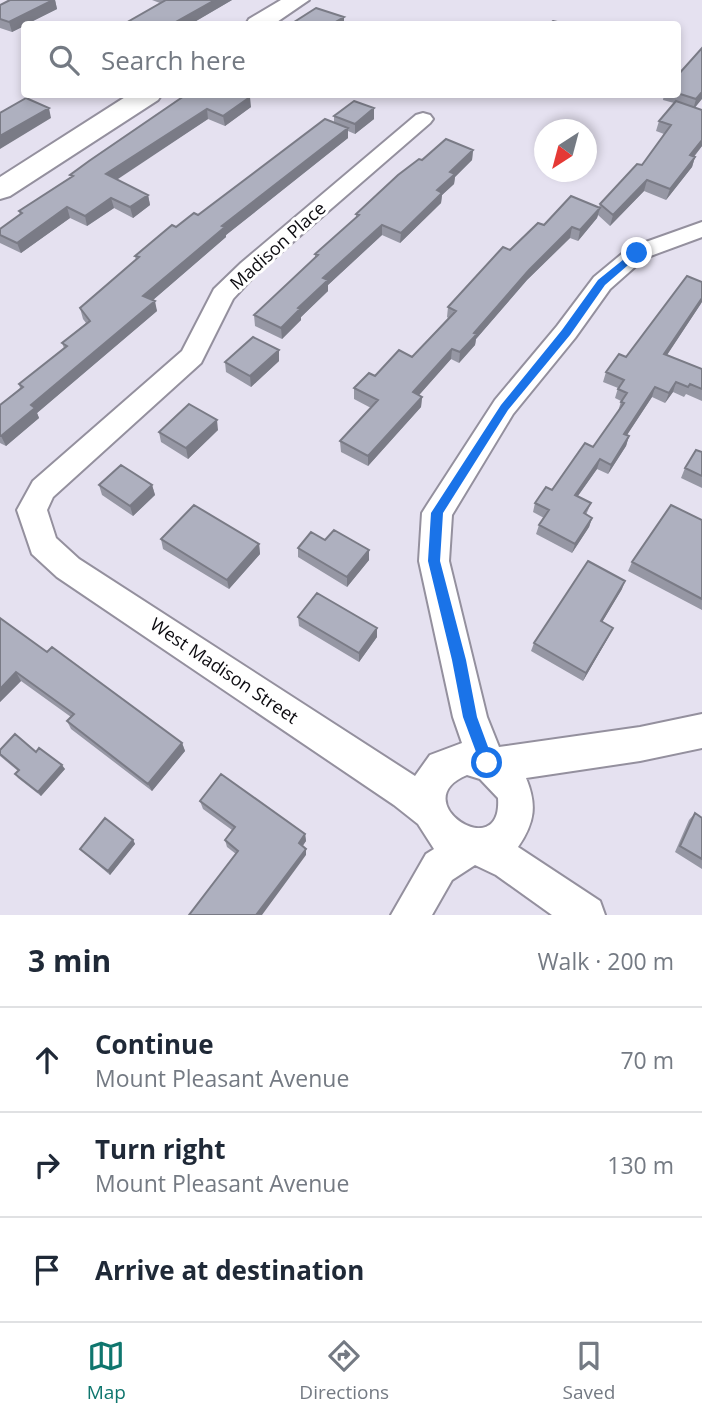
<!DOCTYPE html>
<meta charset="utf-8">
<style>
:root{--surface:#fff;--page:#f6f6f7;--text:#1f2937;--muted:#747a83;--line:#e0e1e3;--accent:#0f766e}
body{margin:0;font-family:"Open Sans",sans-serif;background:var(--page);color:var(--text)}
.compass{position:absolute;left:534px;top:119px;width:63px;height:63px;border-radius:50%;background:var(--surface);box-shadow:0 4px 10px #0003;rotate:216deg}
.stop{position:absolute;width:21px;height:21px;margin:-16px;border:5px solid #1a73e8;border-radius:50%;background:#fff}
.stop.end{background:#1a73e8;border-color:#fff;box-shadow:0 2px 7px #0008}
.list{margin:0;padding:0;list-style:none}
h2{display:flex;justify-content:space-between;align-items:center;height:91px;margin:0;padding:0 28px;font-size:30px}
h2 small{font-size:23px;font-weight:400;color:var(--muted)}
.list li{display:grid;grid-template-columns:46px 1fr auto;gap:21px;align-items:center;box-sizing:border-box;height:105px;padding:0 28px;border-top:2px solid var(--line)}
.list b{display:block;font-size:26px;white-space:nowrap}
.list p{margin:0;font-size:23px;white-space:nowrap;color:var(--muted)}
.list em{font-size:23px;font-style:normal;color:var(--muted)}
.icon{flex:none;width:38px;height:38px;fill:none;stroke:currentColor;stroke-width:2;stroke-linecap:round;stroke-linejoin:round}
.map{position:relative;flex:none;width:702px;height:915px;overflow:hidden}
.search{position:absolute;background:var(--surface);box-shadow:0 4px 10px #0003;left:21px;right:21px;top:21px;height:77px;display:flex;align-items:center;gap:18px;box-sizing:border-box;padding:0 24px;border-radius:7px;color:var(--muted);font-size:26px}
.sheet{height:406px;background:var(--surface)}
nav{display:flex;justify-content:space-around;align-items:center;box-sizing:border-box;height:98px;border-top:2px solid var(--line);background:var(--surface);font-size:19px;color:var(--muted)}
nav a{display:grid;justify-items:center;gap:4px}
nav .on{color:var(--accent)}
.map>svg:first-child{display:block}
</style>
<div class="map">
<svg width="702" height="915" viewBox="0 0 702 915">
<rect width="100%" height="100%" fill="#e5e1f0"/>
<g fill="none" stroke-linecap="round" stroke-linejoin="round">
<g stroke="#94909e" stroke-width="4">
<path id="street" d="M423,113l7,2 3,4 -3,4 -173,150 -24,26 -32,64 -148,134 -6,13 9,28 23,21 336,217 15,-21 32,-12 -9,-26 -34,-156 3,-48 5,-8 68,-105 62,-74 37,-49 35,-29 73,-26v15l-57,21 -35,31 -35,49 -62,76 -61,101 -3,46 38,156 12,30 141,-20 62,-13v34l-62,13 -114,17c11,27 9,44 -8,69l82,54 5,14h-53l-56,-40 -21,-10 -23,15 -20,35h-41l35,-61 8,-5 -16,-25 -24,-19 -337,-228 -25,-23 -15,-44 16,-29 149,-130 32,-62 27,-26 175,-148zM467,775l13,4 18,19c5,68 -95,3 -31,-23z"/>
</g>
<g stroke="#94909e" stroke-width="4">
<path id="secondary" d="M281,0h28l-35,24h-28l3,-5z
M130,94h32l-4,6 -148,96 -10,3v-22z"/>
</g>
<use href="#street" fill="#fff" fill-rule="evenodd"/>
<use href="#secondary" fill="#fff" fill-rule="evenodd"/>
</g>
<path fill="#9697a4" d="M10,0h45l2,9 -30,15h-3v2l-12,6 -12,-4v-23z
M152,0h80l-41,24h-67l36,-21z
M677,76l25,22 -7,9 7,39 -8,11h1l-3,10 -26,33 -22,-9 -34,35 -12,-11 -1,3 -19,23 -8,-3 -43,42 -51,59 -1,6 -16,18 -8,-4 -32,36 3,2 -1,10 -53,59 -27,-14 -1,-11 31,-33 -17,-9v-11l21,-12 37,-19 36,-39 -1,-1 1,-10 62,-57 34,-25 55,-18 1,-3 42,-39 22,-31 -8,-3 3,-10 15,-18 -11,-3 1,-6h13z
M187,94l64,13 -26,19 -17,-7 -92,60 32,16 2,10 -17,13 -19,-10 -27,18 -17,-8 -49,35 -21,-10v-14l20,-14 -1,-4 52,-34 -1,-2z
M334,116l40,3 -19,15 -7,-3v7l-122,97v2l-73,63 4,11 -120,102 2,5 -33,28 -6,-3v-38l20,-17 -1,-4 45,-36 -2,-5 24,-20 -3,-4 -3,-11 56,-48 -1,-4 41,-29 22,-12 136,-93z
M473,150l-1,10 -17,17 -1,7 -12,11 -1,8 -41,40 -18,-8 -54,50v6l-27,26v3l-19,19 -27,-13 -1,-11 61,-57v-4l41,-36v-4l66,-54z
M702,302l-35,53 35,14v32l-16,-7 -2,3 -11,-5 -8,11 -13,-6 -25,38 2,1 -3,10 -18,28 -11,-5 -19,27 13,7 -5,12 6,3 -3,9 -17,26 -36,-19 3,-9 5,-7 -11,-6 2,-9 17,-13 41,-43 25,-35 3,-11 -6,-3 3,-10 -15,-6 3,-10z
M279,350v11l-28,26 -25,-15 -1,-10z
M218,430l-30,29 -27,-17 -2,-10z
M702,452v36l-21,-10 4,-10z
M99,485h53l3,10 -22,21 -31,-21z
M702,520v90l-74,-39 4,-9z
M161,539l98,5 1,10 -31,35 -66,-40z
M325,540l44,20 -22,27 -49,-30v-9z
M622,589l-20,33 7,14 -26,45 -52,-30 3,-8z
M298,617l79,20 -18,25 -60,-36z
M0,618l47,34 135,91 3,8 -33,40 -81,-62 -4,-8 4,-4 -50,-36 -21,21z
M0,750l36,2 29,17 -24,27 -23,-18 -3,-4 3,-3 -18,-15z
M200,801l105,33 1,7 -4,5 4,9 -70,-1 -9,-7 -2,-7 7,-10 -29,-21z
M695,813l7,5v51l-27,-17 14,-32z
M133,840l2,4 -25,31 -27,-23 -3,-3z"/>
<path fill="#7a7b86" d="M53,0h2l2,9 -30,15h-3v2l-12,6 -3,-10z
M215,0h17l-41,24h-19z
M344,17v7h-12z
M702,92v7l-9,11 3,-11z
M250,97l1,10 -26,19 -2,-10z
M49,108l2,10 -51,31v-13z
M374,108v11l-19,15v-10z
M207,109l1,10 -99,66 -3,-11z
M348,128v10l-122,97v2l-80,69 -3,-10 79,-70z
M702,140v6l-16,20 4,-11z
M473,150l-1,10 -17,17 -1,7 -12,11 -1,8 -41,40 1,-10 36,-43 13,-18z
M695,157l-3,10 -26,33 4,-11z
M647,180l-3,11 -34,35 3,-11z
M148,195l2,10 -17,13 -3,-11z
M111,198l3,10 -27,18 -2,-10z
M67,207l3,11 -49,35 -4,-10z
M600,208l-3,10 -19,23 2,-11z
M382,225v10l-54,50v6l-27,26v3l-19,19 -1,-11 42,-50z
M572,227l-2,11 -43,42 -51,59 -1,6 -16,18 1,-11 14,-19 55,-63z
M702,298v4l-41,62 3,-10z
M155,301l2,10 -120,102 2,5 -33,28 -5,-10 30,-31z
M452,349l-1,10 -39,44 1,-11z
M279,350v11l-28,26 -1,-11z
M676,382l-3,10 -8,11 4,-10z
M655,387l-3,10 -31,47 3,-10z
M422,397l-1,10 -53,59v-10z
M217,420l1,10 -30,29 -2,-11z
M629,436l-3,10 -18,28 3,-9z
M600,459l-3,10 -25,35 3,-9z
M152,485l3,10 -22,21 -3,-10z
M592,518l-3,9 -17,26 3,-9z
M259,544l1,10 -31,35 -2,-9z
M369,550v10l-22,27v-10z
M625,581l-3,8 -24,40 3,-8z
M377,628v9l-18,25v-9z
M613,628l-4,8 -26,45 3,-8z
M16,672l5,9 -21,21v-13z
M182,743l3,8 -33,40 -4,-7z
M62,765l3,4 -24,27 -3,-4z
M305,834l1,7 -6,9 -1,-7z
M133,840l2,4 -25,31 -2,-4z
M306,849v6l-44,60h-6z"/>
<path fill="#aeb0bf" stroke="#7a7b86" stroke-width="2" d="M10,0h43l-44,22 -9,-3v-14z
M166,0h49l-43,24h-48z
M316,8l28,9 -12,7h-41z
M553,21l13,3h-17z
M702,48v44l-6,7 -19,-6v-17z
M187,94h57l6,3 -27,19 -16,-7 -101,65 42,21 -18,12 -19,-9 -26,18 -18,-9 -50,36 -17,-8v-6l22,-16 -3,-2 54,-35 -3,-1 19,-14z
M26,98l23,10 -49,28v-23z
M354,101l20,7 -19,16 -21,-8z
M676,101l26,9v30l-12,15 5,2 -25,32 -23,-9 -34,35 -13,-11 37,-40 5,1 29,-40 -12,-4z
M325,119l23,9 -126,98 3,1 -82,69 12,5 -124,104 4,3 -34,28h-1v-31l23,-18 -4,-3 48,-38 -5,-3 28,-22 -10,-13 59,-51 -4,-1 37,-31 4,2 18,-14 4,2z
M446,139l27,11 -23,22 5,2 -18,16 5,3 -41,40 -19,-8 -59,53 5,2 -30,28 2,1 -19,19 -27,-13 64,-60 -3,-1 44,-39 -3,-1 42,-39 21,-16 3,1z
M571,196l29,12 -20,22 -8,-3 -43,43 -55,63 3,1 -17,18 -8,-3 -39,43 9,5 -54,59 -28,-15 38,-41 -24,-12 15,-15 6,3 24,-26 13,7 44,-46 -8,-4 55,-60 7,3 28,-27 6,2z
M687,276l15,6v16l-38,56 38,15v20l-12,-5 -2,3 -12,-5 -7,11 -14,-6 -31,47 5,2 -18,29 -11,-6 -25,36 16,8 -7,10 8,5 -17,26 -36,-19 10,-15 -14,-7 11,-16 6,3 33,-47 8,4 31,-44 -3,-1 6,-9 -9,-4 6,-9 -18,-8 13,-18 7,3z
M253,337l26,13 -29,26 -25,-14z
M189,404l28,16 -31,28 -27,-16z
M696,450l6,2v24l-17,-8z
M121,465l31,20 -22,21 -31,-21z
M194,505l65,39 -32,36 -66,-41z
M671,505l31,15v79l-70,-37z
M334,530l35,20 -22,27 -49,-29 13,-16 14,8z
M588,561l37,20 -24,40 12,7 -27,45 -52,-30z
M317,593l60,35 -18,25 -61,-36z
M0,618l47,34 5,-5 130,96 -34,41 -81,-63 7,-7 -58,-42 -16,17z
M15,734l21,18 3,-4 23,17 -24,27 -23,-18 4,-4 -19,-16v-4z
M221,774l84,60 -6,9 7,6 -50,66h-67l49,-64 -13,-11 10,-13 -35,-26z
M695,813l7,5v41l-22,-13z
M105,818l28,22 -25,31 -28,-22z"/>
<path fill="#1a73e8" d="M634,251l8,2 -37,32 -35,50 -62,75 -65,103 -3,48 26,99 11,57 17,46 -7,7 -5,-2 -19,-51 -11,-57 -24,-99 3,-48 70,-108 61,-75 36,-50z"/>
<g text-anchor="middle" stroke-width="6" stroke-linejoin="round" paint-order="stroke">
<g font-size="18" fill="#0c0b10" stroke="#fff">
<text transform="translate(278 246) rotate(-42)" y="6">Madison Place</text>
<text transform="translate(224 671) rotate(34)" y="6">West Madison Street</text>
</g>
</g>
</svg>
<svg class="compass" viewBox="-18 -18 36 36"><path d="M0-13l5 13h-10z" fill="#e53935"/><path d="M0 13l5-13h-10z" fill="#747a83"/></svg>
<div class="stop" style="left:487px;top:763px"></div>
<div class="stop end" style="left:637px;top:253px"></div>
<div class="search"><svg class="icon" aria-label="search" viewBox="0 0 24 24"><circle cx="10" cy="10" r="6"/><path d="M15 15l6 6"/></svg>Search here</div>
</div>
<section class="sheet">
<h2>3 min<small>Walk · 200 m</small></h2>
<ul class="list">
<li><svg class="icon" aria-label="ahead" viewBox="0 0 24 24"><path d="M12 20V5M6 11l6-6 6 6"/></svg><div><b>Continue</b><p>Mount Pleasant Avenue</p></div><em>70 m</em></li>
<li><svg class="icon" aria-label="right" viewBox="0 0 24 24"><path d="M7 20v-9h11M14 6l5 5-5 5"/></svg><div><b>Turn right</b><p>Mount Pleasant Avenue</p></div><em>130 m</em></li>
<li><svg class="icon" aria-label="arrive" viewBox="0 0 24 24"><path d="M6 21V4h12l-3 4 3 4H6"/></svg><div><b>Arrive at destination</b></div></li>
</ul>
</section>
<nav>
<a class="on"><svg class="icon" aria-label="map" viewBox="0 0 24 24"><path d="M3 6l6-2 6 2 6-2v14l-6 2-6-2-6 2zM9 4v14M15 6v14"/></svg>Map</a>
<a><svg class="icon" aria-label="directions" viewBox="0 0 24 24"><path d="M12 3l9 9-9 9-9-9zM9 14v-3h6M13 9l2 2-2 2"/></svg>Directions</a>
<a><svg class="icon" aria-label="saved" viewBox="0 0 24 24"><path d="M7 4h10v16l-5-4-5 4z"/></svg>Saved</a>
</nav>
